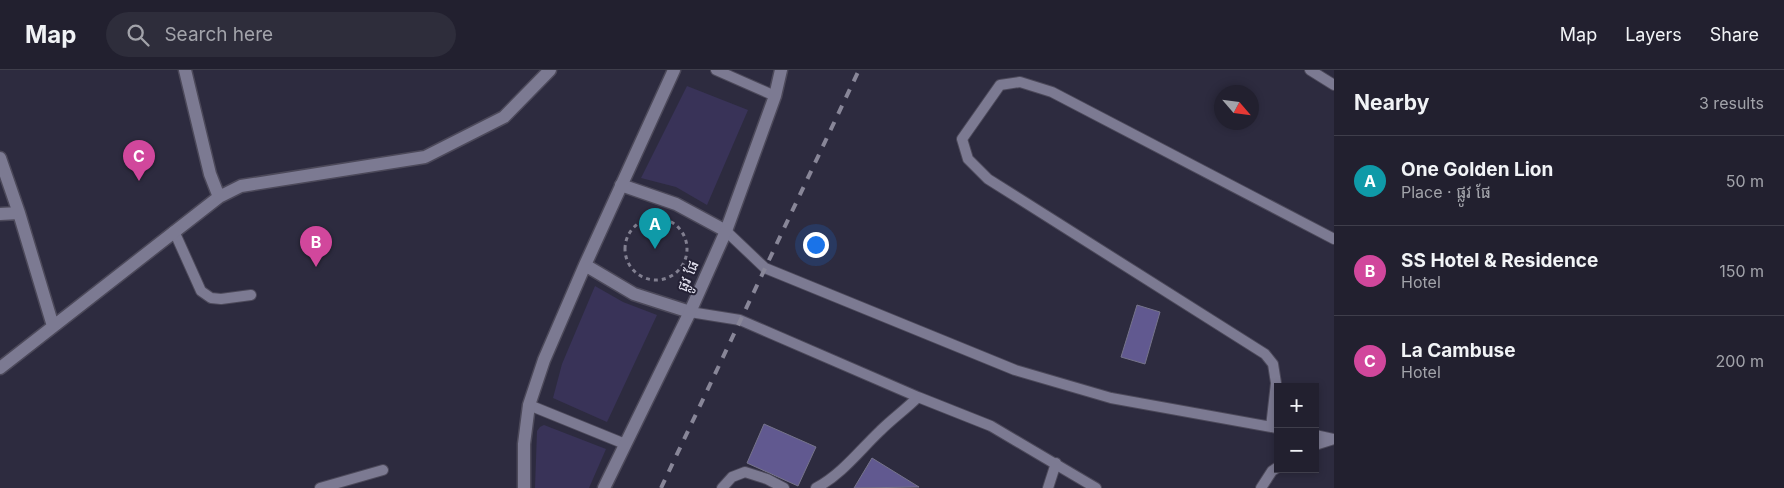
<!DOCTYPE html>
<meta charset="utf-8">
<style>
:root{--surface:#22202f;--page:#2e2d3b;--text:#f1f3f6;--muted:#a2a3aa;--line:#3f3e4b;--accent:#bebf42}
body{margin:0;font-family:Inter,"Noto Sans Khmer",sans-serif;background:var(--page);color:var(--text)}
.controls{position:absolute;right:15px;bottom:15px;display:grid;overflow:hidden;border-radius:0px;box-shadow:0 2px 8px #0003}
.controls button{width:45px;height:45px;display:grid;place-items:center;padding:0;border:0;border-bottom:1px solid var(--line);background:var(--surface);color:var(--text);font:25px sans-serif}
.compass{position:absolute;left:1214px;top:15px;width:45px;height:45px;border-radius:50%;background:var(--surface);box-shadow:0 2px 8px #0003;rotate:118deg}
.you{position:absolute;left:815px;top:174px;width:18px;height:18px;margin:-12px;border:4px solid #fff;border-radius:50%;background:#1a73e8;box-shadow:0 0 0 8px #1a73e833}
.badge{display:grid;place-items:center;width:32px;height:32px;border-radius:50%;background:var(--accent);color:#fff;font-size:16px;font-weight:700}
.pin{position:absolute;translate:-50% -41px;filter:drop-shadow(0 1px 2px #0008)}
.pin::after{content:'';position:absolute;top:26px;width:18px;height:15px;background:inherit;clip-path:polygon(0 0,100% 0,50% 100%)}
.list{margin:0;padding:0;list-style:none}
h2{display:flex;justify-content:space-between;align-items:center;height:65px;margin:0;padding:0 20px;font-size:21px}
h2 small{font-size:16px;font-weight:400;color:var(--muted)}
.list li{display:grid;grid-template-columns:32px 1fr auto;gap:15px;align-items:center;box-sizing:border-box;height:90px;padding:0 20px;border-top:1px solid var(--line)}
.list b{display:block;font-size:19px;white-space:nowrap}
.list p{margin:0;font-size:16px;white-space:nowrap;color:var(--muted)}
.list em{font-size:16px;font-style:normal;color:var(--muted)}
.icon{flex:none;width:28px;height:28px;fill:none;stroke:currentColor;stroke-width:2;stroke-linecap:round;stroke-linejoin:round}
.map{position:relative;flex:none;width:1334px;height:418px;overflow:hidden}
header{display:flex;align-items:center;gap:30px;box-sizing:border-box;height:70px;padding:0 25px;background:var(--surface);border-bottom:1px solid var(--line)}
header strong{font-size:24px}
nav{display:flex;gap:28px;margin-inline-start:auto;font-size:18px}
.search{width:350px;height:45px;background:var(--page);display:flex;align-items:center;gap:12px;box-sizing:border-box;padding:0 18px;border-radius:28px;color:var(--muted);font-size:19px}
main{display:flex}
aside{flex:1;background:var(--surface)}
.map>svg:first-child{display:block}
</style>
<header>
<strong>Map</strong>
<div class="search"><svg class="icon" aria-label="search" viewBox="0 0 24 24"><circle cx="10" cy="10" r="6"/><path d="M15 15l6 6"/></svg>Search here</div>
<nav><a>Map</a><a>Layers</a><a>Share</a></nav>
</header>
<main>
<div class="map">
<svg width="1334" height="418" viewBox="0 0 1334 418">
<rect width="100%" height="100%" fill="#2d2b3f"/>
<path fill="#393358" d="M687,16l61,24 -41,95 -31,-18 -35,-9z
M595,216l28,16 34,13 -50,107 -54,-24 9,-34z
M544,355l62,24 -17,39h-54l2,-57 3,-4z"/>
<path fill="#615990" stroke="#76748b" d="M1137,235l23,7 -15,52 -24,-7z
M764,354l52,23 -18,39 -51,-23z
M872,388l47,29 -65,1z"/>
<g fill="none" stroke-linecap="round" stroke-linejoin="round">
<g stroke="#4c495a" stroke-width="12">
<path id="lane" d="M716,0l59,26
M1310,0l24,15
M174,161l27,60 10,7 10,1 30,-4
M726,161l39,37 250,102 96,28 166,30
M690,242l50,8 178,77 73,29 105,62
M529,335l96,39
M1271,357l5,-44 -3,-19 -8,-10 -277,-175 -20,-20 -6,-20 38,-54 20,-3 32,10 282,147
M1315,365l18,4
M1315,375l19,-6
M320,418l63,-18
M722,418l10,-11 13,-5 22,7 17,9
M816,418c26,-14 43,-37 64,-57 12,-12 26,-22 38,-34
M1048,418l8,-25
M1261,418l11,-17 6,-4"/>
</g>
<g stroke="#4c495a" stroke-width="15">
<path id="street" d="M185,0l25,104 9,23
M0,88l19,55 34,113
M621,115l55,19 50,27
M0,144l19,-1
M585,195l49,29 56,18
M0,298l219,-171 22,-11 184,-29 79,-40 46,-47
M524,418v-44l5,-39 15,-45 41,-95 89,-195"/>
</g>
<g stroke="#4c495a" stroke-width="15">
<path id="secondary" d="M604,418l86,-176 36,-81 49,-135 6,-26"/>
</g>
<path stroke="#817f90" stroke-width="3" stroke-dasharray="4 4" stroke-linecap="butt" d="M625 179a31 31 0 1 1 62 0a31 31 0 1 1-62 0Z"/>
<use href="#lane" stroke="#7c7a92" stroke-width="10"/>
<use href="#street" stroke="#7c7a92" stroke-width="12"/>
<use href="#secondary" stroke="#7c7a92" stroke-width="12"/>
<path stroke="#888698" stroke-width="4" stroke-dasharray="9 9" stroke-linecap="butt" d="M661,418l198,-418"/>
</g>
<g text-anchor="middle" stroke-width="4" stroke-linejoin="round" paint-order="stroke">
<g font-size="15" fill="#e4e3f1" stroke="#242135">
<text transform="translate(688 206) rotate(-66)" y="5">ផ្លូវ ផែ</text>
</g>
</g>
</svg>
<div class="controls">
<button>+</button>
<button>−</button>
</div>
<svg class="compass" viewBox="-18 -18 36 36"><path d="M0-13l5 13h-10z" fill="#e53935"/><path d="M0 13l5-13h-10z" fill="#a2a3aa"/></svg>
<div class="you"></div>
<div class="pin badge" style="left:655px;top:179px;background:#0f9aa8">A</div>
<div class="pin badge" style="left:316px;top:197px;background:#d1479c">B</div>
<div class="pin badge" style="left:139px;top:111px;background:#d1479c">C</div>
</div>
<aside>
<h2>Nearby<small>3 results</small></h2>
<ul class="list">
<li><span class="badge" style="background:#0f9aa8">A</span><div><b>One Golden Lion</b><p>Place · ផ្លូវ ផែ</p></div><em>50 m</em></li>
<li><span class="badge" style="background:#d1479c">B</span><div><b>SS Hotel &amp; Residence</b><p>Hotel</p></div><em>150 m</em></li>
<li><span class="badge" style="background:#d1479c">C</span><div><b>La Cambuse</b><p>Hotel</p></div><em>200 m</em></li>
</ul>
</aside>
</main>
